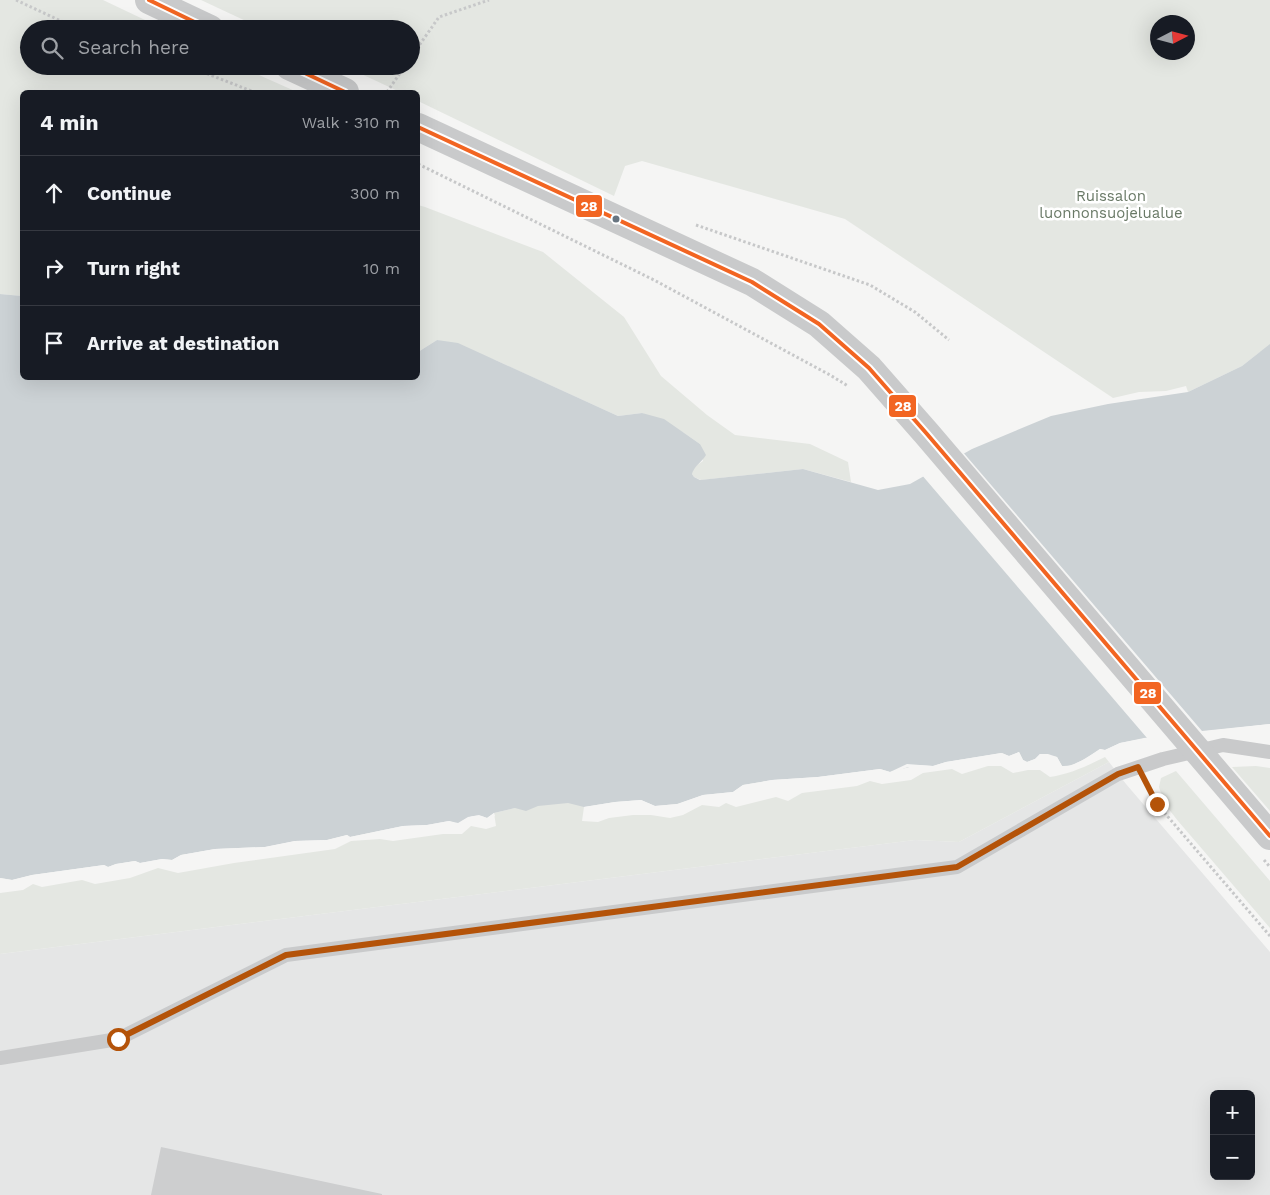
<!DOCTYPE html>
<meta charset="utf-8">
<style>
:root{--surface:#171b24;--page:#242831;--text:#f1f3f6;--muted:#9ea1a6;--line:#363941}
body{margin:0;font-family:"Work Sans",sans-serif;background:var(--page);color:var(--text)}
.controls{position:absolute;right:15px;bottom:15px;display:grid;overflow:hidden;border-radius:8px;box-shadow:0 5px 20px #0002}
.controls button{width:45px;height:45px;display:grid;place-items:center;padding:0;border:0;border-bottom:1px solid var(--line);background:var(--surface);color:var(--text);font:25px sans-serif}
.compass{position:absolute;left:1150px;top:15px;width:45px;height:45px;border-radius:50%;background:var(--surface);box-shadow:0 5px 20px #0002;rotate:84deg}
.stop{position:absolute;width:15px;height:15px;margin:-11px;border:4px solid #b45309;border-radius:50%;background:#fff}
.stop.end{background:#b45309;border-color:#fff;box-shadow:0 1px 5px #0008}
.list{margin:0;padding:0;list-style:none}
h2{display:flex;justify-content:space-between;align-items:center;height:65px;margin:0;padding:0 20px;font-size:21px}
h2 small{font-size:16px;font-weight:400;color:var(--muted)}
.list li{display:grid;grid-template-columns:32px 1fr auto;gap:15px;align-items:center;box-sizing:border-box;height:75px;padding:0 20px;border-top:1px solid var(--line)}
.list b{display:block;font-size:19px;white-space:nowrap}
.list em{font-size:16px;font-style:normal;color:var(--muted)}
.icon{flex:none;width:28px;height:28px;fill:none;stroke:currentColor;stroke-width:2;stroke-linecap:round;stroke-linejoin:round}
.map{position:relative;flex:none;width:1270px;height:1195px;overflow:hidden}
.search{position:absolute;background:var(--surface);box-shadow:0 5px 20px #0002;left:20px;top:20px;width:400px;height:55px;display:flex;align-items:center;gap:12px;box-sizing:border-box;padding:0 18px;border-radius:28px;color:var(--muted);font-size:19px}
.panel{position:absolute;background:var(--surface);box-shadow:0 5px 20px #0002;left:20px;top:90px;width:400px;height:290px;border-radius:8px}
.map>svg:first-child{display:block}
</style>
<div class="map">
<svg width="1270" height="1195" viewBox="0 0 1270 1195">
<rect width="100%" height="100%" fill="#f5f5f4"/>
<path fill="#e5e6e6" fill-rule="evenodd" d="M1109,762l17,22 144,168v243h-1270v-241l915,-114 44,2zM1214,1094h37v82h-37z"/>
<path fill="#e4e7e2" fill-rule="evenodd" d="M0,0h103l61,29h-135v37h181l10,4 2,-4h17l58,26h-275v204l-22,-2z
M201,0h1069v359l-10,-7 -18,14 -54,26 -2,-6 -20,5 -27,1 -26,6 -268,-179 -203,-58 -17,5 -11,30 -196,-95v-9h-18l-56,-26h67v-37h-148zM1158,22h30v30h-30z
M418,205l7,2 118,45 81,65 37,59 46,39 28,20 75,9 38,18 3,20 -48,-13 -102,11 -7,-3 -2,-3 1,-6 10,-7 -3,-17 -16,-11 -42,-20 -24,3 -123,-56 -58,-20 -19,12z
M1105,757l4,5 -150,80 -44,-2 -915,114v-61l23,-3 10,-6 9,3 40,-7 13,4 35,-6 28,-10 20,5 56,-10 101,-14 16,-8 29,-2 13,2 50,-7h19l9,-8 15,3 10,-3 -2,-13 21,-5 69,-8v7l-2,14 16,1 11,-4 24,-3h18l19,3 13,-3 19,-10 17,2 7,-4 10,4 40,-10 12,4 14,-8 55,-7 13,-5 12,3 29,-4 12,-7 29,-4 10,5 26,-8h13l12,7 15,-3h12l10,7c20,-3 37,-11 55,-20z
M1256,766l14,2v43l-38,-44z
M1176,771l94,110v47l-92,-107 -14,-18 -5,-16 2,-9z"/>
<path fill="#ccd2d5" d="M0,294l22,2v82h396v-26l19,-12 21,3 160,73 24,-3 22,6 36,25 6,11c-4,7 -12,11 -14,19l2,3 6,3 103,-11 75,21 32,-6 62,-35 79,-33 57,-12 80,-12 54,-26 28,-22v380l-126,14 -24,5 -15,7 -5,-1c-11,7 -25,18 -38,17l-5,-9 -17,-3 -5,5 -8,3 -4,-2 -4,-8 -10,4 -8,-3 -55,9 -13,4 -16,-1 -27,7 -10,-3 -62,8 -46,3 -29,5 -10,7 -30,3 -25,9 -23,2 -14,-6 -26,2 -31,5 -16,-4 -30,3 -12,5 -11,-3 -21,5 -7,5c-12,-5 -19,-1 -29,6l-9,-3 -22,4 -24,1 -53,11 -3,-2 -20,5 -32,1 -30,6 -50,2 -34,6 -9,5 -10,-1 -22,4 -5,-2 -19,3 -8,3 -4,-2 -72,10 -20,5 -12,-2z"/>
<path fill="#f5f5f4" d="M962,451l240,280 68,-7v2l-126,14 -23,5 -15,8 -6,-1 -14,9 -18,8h-7l-6,-10 -7,-2h-7l-5,4 -9,3 -6,-3 -3,-6 -9,3 -8,-2 -55,9 -13,4 -25,-2 -18,7 -10,-2 -62,7 -46,4 -28,4 -10,7 -30,3 -26,9 -23,3 -15,-7 -56,8v-3l31,-5 26,-2 14,6 22,-2 26,-9 30,-3 10,-7 29,-5 46,-3 62,-8 10,3 17,-8 26,2 13,-4 56,-9 7,3 10,-4 4,8 4,2 8,-3 5,-5h8l9,3 5,9 6,1 17,-8 15,-10 5,1 15,-7 27,-5 -226,-264z
M494,813l1,3 -7,4 -9,-2 -10,2 -11,6 -9,-2 -21,4 -24,1 -53,10 -5,-1 -18,5h-33l-30,7 -50,2 -33,5 -10,6 -10,-2 -22,5 -5,-2 -19,2 -7,3 -5,-2 -71,10 -21,5 -12,-1v-3l12,2 20,-5 72,-10 4,2 8,-3 19,-3 5,2 22,-4 10,1 9,-5 34,-6 50,-2 30,-6 32,-1 20,-5 3,2 53,-11 24,-1 22,-4 9,2 10,-6 11,-2 8,3z"/>
<path fill="#cdcecf" d="M161,1147l221,47v1h-231z"/>
<g fill="none" stroke-linecap="round" stroke-linejoin="round">
<path stroke="#c7c8c9" stroke-width="3" stroke-dasharray="2.5 2.5" stroke-linecap="butt" d="M16,0l62,29
M411,57l28,-40 50,-17
M178,66l22,5 54,21
M211,75l3,-9
M387,92l18,-26
M418,164l236,116 176,95 18,11
M696,225l174,60 45,27 34,28
M1146,783l11,21 113,132
M1264,860l6,7"/>
<path stroke="#c9cacb" stroke-width="14" d="M0,1058l118,-19 168,-84 671,-88 161,-93 45,-15 60,-14 47,7"/>
<path stroke="#c9cacb" stroke-width="28" d="M149,0l61,29
M289,66l56,26
M418,127l334,155 67,42 50,44 58,66 343,402"/>
<g stroke="#fff" stroke-width="8">
<path id="bus-1" d="M149,0l60,29
M290,66l55,26
M418,127l334,155 67,42 50,44 58,66 343,402"/>
</g>
<use href="#bus-1" stroke="#f26522" stroke-width="4"/>
</g>
<g fill="none" stroke-linecap="round" stroke-linejoin="round">
<path stroke="#b45309" stroke-width="6" d="M118,1039l168,-84 671,-88 161,-93 20,-7 19,37"/>
</g>
<circle fill="#687581" stroke="#fff" stroke-width="2" cx="616" cy="219" r="4.5"/>
<g text-anchor="middle" stroke-width="5" stroke-linejoin="round" paint-order="stroke">
<g font-size="15" fill="#697966" stroke="#fff">
<text x="1111" y="201">Ruissalon<tspan x="1111" dy="17">luonnonsuojelualue</tspan></text>
</g>
</g>
<g stroke="#fff" stroke-width="2">
<rect x="575" y="194" width="28" height="24" rx="5" fill="#f26522"/>
<rect x="888" y="394" width="29" height="24" rx="5" fill="#f26522"/>
<rect x="1133" y="681" width="29" height="24" rx="5" fill="#f26522"/>
</g>
<g font-size="14" text-anchor="middle" font-weight="bold" fill="#fff">
<text x="589" y="211">28</text>
<text x="903" y="411">28</text>
<text x="1148" y="698">28</text>
</g>
</svg>
<div class="controls">
<button>+</button>
<button>−</button>
</div>
<svg class="compass" viewBox="-18 -18 36 36"><path d="M0-13l5 13h-10z" fill="#e53935"/><path d="M0 13l5-13h-10z" fill="#9ea1a6"/></svg>
<div class="stop" style="left:118px;top:1039px"></div>
<div class="stop end" style="left:1157px;top:804px"></div>
<div class="search"><svg class="icon" aria-label="search" viewBox="0 0 24 24"><circle cx="10" cy="10" r="6"/><path d="M15 15l6 6"/></svg>Search here</div>
<section class="panel">
<h2>4 min<small>Walk · 310 m</small></h2>
<ul class="list">
<li><svg class="icon" aria-label="ahead" viewBox="0 0 24 24"><path d="M12 20V5M6 11l6-6 6 6"/></svg><div><b>Continue</b></div><em>300 m</em></li>
<li><svg class="icon" aria-label="right" viewBox="0 0 24 24"><path d="M7 20v-9h11M14 6l5 5-5 5"/></svg><div><b>Turn right</b></div><em>10 m</em></li>
<li><svg class="icon" aria-label="arrive" viewBox="0 0 24 24"><path d="M6 21V4h12l-3 4 3 4H6"/></svg><div><b>Arrive at destination</b></div></li>
</ul>
</section>
</div>
